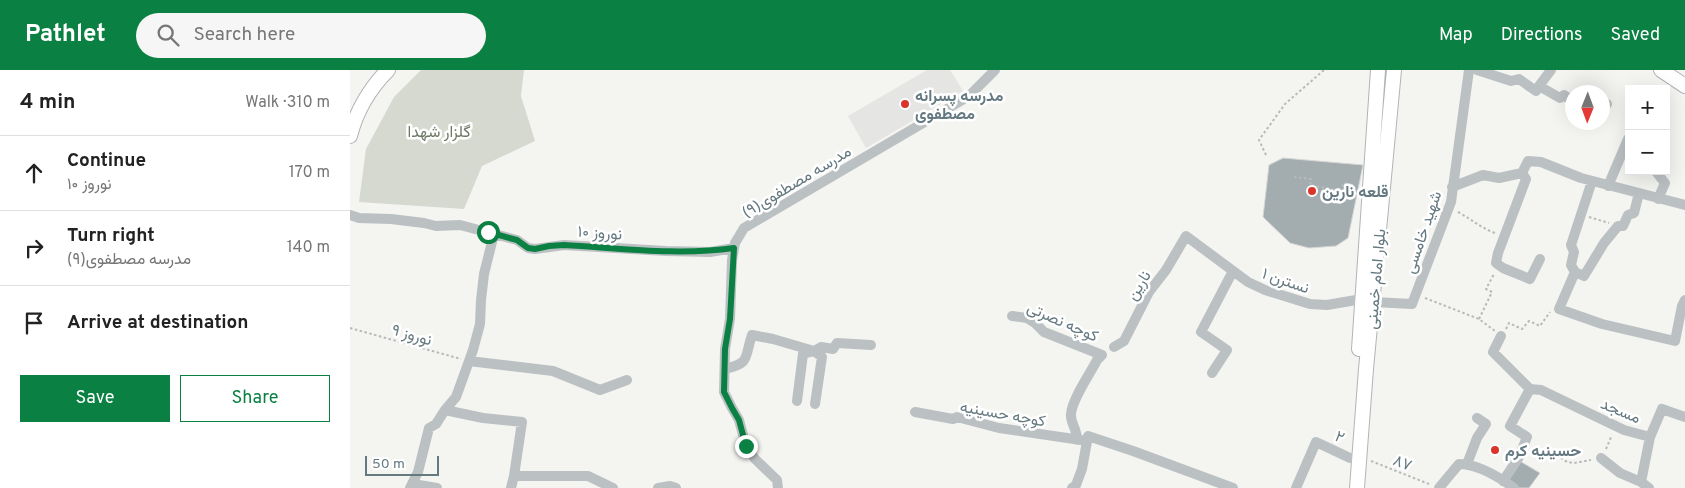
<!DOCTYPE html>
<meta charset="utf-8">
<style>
:root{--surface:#fff;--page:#f6f6f6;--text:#222;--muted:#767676;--line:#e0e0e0;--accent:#0b8043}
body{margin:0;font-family:Overpass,Vazirmatn,sans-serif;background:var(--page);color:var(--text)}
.controls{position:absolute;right:15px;top:15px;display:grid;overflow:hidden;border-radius:0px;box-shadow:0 5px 20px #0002}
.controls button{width:45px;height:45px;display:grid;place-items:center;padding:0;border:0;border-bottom:1px solid var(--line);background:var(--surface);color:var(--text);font:25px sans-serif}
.compass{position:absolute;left:1215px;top:15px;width:45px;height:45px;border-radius:50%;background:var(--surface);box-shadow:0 5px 20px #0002;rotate:181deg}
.scale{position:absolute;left:15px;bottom:12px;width:74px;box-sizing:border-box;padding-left:5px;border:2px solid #657980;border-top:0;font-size:14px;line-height:18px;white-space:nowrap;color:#657980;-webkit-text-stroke:4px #fff;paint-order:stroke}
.stop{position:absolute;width:15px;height:15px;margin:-11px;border:4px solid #0b8043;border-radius:50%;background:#fff}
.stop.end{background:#0b8043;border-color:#fff;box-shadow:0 1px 5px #0008}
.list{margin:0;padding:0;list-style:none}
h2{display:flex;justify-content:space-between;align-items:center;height:65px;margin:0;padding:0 20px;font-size:21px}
h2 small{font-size:16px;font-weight:400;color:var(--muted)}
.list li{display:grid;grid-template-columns:32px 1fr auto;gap:15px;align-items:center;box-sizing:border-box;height:75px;padding:0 20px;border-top:1px solid var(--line)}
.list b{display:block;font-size:19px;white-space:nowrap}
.list p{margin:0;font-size:16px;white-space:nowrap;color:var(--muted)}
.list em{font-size:16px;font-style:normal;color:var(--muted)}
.actions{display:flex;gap:10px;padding:15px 20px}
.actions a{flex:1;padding:11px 0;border:1px solid var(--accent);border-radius:0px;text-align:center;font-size:18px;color:var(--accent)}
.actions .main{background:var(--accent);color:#fff}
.icon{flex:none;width:28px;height:28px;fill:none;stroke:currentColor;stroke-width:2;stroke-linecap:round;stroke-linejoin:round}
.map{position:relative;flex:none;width:1335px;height:418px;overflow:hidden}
header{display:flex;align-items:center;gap:30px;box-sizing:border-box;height:70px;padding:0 25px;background:var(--accent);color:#fff}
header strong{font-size:24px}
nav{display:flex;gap:28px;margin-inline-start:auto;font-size:18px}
.search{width:350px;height:45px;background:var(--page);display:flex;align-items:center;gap:12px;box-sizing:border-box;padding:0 18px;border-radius:28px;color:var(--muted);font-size:19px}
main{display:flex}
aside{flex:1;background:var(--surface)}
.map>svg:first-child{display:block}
</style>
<header>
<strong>Pathlet</strong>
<div class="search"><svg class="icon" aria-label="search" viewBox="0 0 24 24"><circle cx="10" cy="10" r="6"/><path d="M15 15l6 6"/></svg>Search here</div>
<nav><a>Map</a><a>Directions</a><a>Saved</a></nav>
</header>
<main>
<aside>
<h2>4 min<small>Walk · 310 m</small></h2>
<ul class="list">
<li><svg class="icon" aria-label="ahead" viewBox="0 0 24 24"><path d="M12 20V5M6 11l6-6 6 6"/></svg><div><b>Continue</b><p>نوروز ۱۰</p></div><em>170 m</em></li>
<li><svg class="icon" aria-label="right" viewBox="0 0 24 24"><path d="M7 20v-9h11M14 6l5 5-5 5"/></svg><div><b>Turn right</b><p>مدرسه مصطفوی(۹)</p></div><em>140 m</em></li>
<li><svg class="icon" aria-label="arrive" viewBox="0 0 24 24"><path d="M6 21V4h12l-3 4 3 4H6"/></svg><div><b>Arrive at destination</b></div></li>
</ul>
<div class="actions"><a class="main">Save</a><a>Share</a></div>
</aside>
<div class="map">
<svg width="1335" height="418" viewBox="0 0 1335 418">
<rect width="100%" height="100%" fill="#f4f4f1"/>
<path fill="#e5e5e4" d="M577,0h23l13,21 -97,57 -18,-32z"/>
<path fill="#d5d9d0" d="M71,0h103l-3,26 14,45 -53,25 -18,43 -105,-7 7,-53 28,-52z"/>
<path fill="#a3adb0" stroke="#d6d5d3" d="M933,88l80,7 -15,73 -12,8 -27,2 -19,-5 -27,-26 6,-52z
M1168,390l22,13 -11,15h-13l-11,-8z"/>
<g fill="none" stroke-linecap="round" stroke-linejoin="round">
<g stroke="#aeb5b8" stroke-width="16">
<path id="secondary" d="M1311,0l24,16
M0,66c6,-24 20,-48 38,-66
M1009,279l19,-279
M1007,418l9,-119 28,-299"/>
</g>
<path stroke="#b6babb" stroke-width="2" stroke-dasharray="2.5 2.5" stroke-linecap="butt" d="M916,85l-7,-15 26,-36 39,-34
M944,107l17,2 -1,6 32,6 1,-8 8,1
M1108,142c13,7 23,16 37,21
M1239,147l20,6
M1075,228l54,21 16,12
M1129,249l13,-27 -6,-3 8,-15
M0,258l111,31
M1156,259l3,-6 13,6 7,-8 11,5 10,-14
M1183,378l8,3 11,1 15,10 7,1 17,-3
M1256,379l6,-14
M1021,391l58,23"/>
<path stroke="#bbc1c3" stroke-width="10" d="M1127,0l34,11 8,-2 17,12 3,-5 21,12 4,-3 8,6
M1189,16l12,-16
M1252,40l5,-6
M1308,101l-1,2 8,10 -7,16
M1172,103l4,6 -28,74 -2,10 7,5 27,11 10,-20
M1258,116l20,-47
M1102,117l31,-12 16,3 23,-5 6,-12 13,1 40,16 104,27
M1289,123l-5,20 -6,2 -5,11h-5l-14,17 -20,33 -9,-4 -16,37 43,15 73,17 7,-35 3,-6
M0,145l9,3 32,1 33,4 12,3 24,-1 57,15 11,8 7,1 29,-4 102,6 44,1 24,-4
M1225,202l-4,-7 3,-13 -3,-7 21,-64
M1023,232l39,2 39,-102 18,-132
M662,246l15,2 8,5 9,9 58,23 -5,5c-7,14 -25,39 -26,54 -1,9 6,14 6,26
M1151,266l-8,16 37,37 11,1 83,40 26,7 12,-28 23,8
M764,277l10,-6 25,-49 17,-22 20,-34 62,46 17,8 45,14 17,1 35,-6
M119,291l84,10 47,19 27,-10
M375,299c26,-6 19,-11 27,-34l21,4 41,12 7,-4 12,2 4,-6 34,2
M862,303l15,-23 -26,-18 32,-61
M447,331l6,-47 11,-3 8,6 -7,47
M95,340l38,8 39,4 -8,54 -3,12
M565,342l38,7 4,-2 42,11 82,12
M1251,388l19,15 21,9 8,6
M1117,394l10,-26 9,-14 -9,-6
M164,406h74l25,12
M1153,411l16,-24 8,-20 -17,-11 20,-37
M1291,412l9,-45
M63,414l24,4
M60,418l8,-16 11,-44 7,-4 9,-14 11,-13 17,-47 7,-26 1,-24 3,-26 10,-40
M308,418l12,-2 6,2
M428,418l-1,-8 -22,-21 -9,-13 -7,-26 -7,-12 -8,-16 1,-43 5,-30 2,-59 3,-17 9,-15 225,-132 26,-26
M722,418l4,-3 6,-16 6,-33 45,15 100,37
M946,418l20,-46 34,16
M1089,418l20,-24c19,0 40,13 55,24"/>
<use href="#secondary" stroke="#fff" stroke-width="14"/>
</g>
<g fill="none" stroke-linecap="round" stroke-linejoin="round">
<path stroke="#0b8043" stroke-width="6" d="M138,162l29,8 11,8 7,1 14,-3 15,-1c56,3 114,11 170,3l-4,71 -5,30 -1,43 8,16 7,12 7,26"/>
</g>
<g fill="#da342b" stroke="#fff" stroke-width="2">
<circle cx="555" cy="34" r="5"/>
<circle cx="962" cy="121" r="5"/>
<circle cx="1145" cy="380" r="5"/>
</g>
<g text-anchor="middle" stroke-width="5" stroke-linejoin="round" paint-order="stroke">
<g font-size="16" font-weight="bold" fill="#657980" stroke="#fff" text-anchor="start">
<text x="565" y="31">مدرسه پسرانه<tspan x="565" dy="18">مصطفوی</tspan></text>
<text x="972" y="127">قلعه نارین</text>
<text x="1155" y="386">حسینیه کرم</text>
</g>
<g font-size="16" fill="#6b7863" stroke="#fff">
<text x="89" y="67">گلزار شهدا</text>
</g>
<g font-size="16" fill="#657980" stroke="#fff">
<text transform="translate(446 111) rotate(-31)" y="6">مدرسه مصطفوی(۹)</text>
<text transform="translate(250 162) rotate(4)" y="6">نوروز ۱۰</text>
<text transform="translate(1072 162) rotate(-71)" y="6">شهید خامسی</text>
<text transform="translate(1025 209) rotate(-85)" y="6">بلوار امام خمینی</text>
<text transform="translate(936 210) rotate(19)" y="6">نسترن ۱</text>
<text transform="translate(788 215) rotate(-58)" y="6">نارین</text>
<text transform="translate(713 251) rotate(24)" y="6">کوچه نصرتی</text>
<text transform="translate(62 264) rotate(16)" y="6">نوروز ۹</text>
<text transform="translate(1271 340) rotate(23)" y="6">مسجد</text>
<text transform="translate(653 343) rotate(10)" y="6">کوچه حسینیه</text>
<text transform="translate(990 366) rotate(25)" y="6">۲</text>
<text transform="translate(1053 392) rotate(21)" y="6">۸۷</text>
</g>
</g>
</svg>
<div class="controls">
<button>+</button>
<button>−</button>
</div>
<svg class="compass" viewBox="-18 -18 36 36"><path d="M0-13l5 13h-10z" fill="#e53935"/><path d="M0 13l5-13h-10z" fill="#767676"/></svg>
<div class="scale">50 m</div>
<div class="stop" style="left:138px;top:162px"></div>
<div class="stop end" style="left:396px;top:376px"></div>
</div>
</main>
